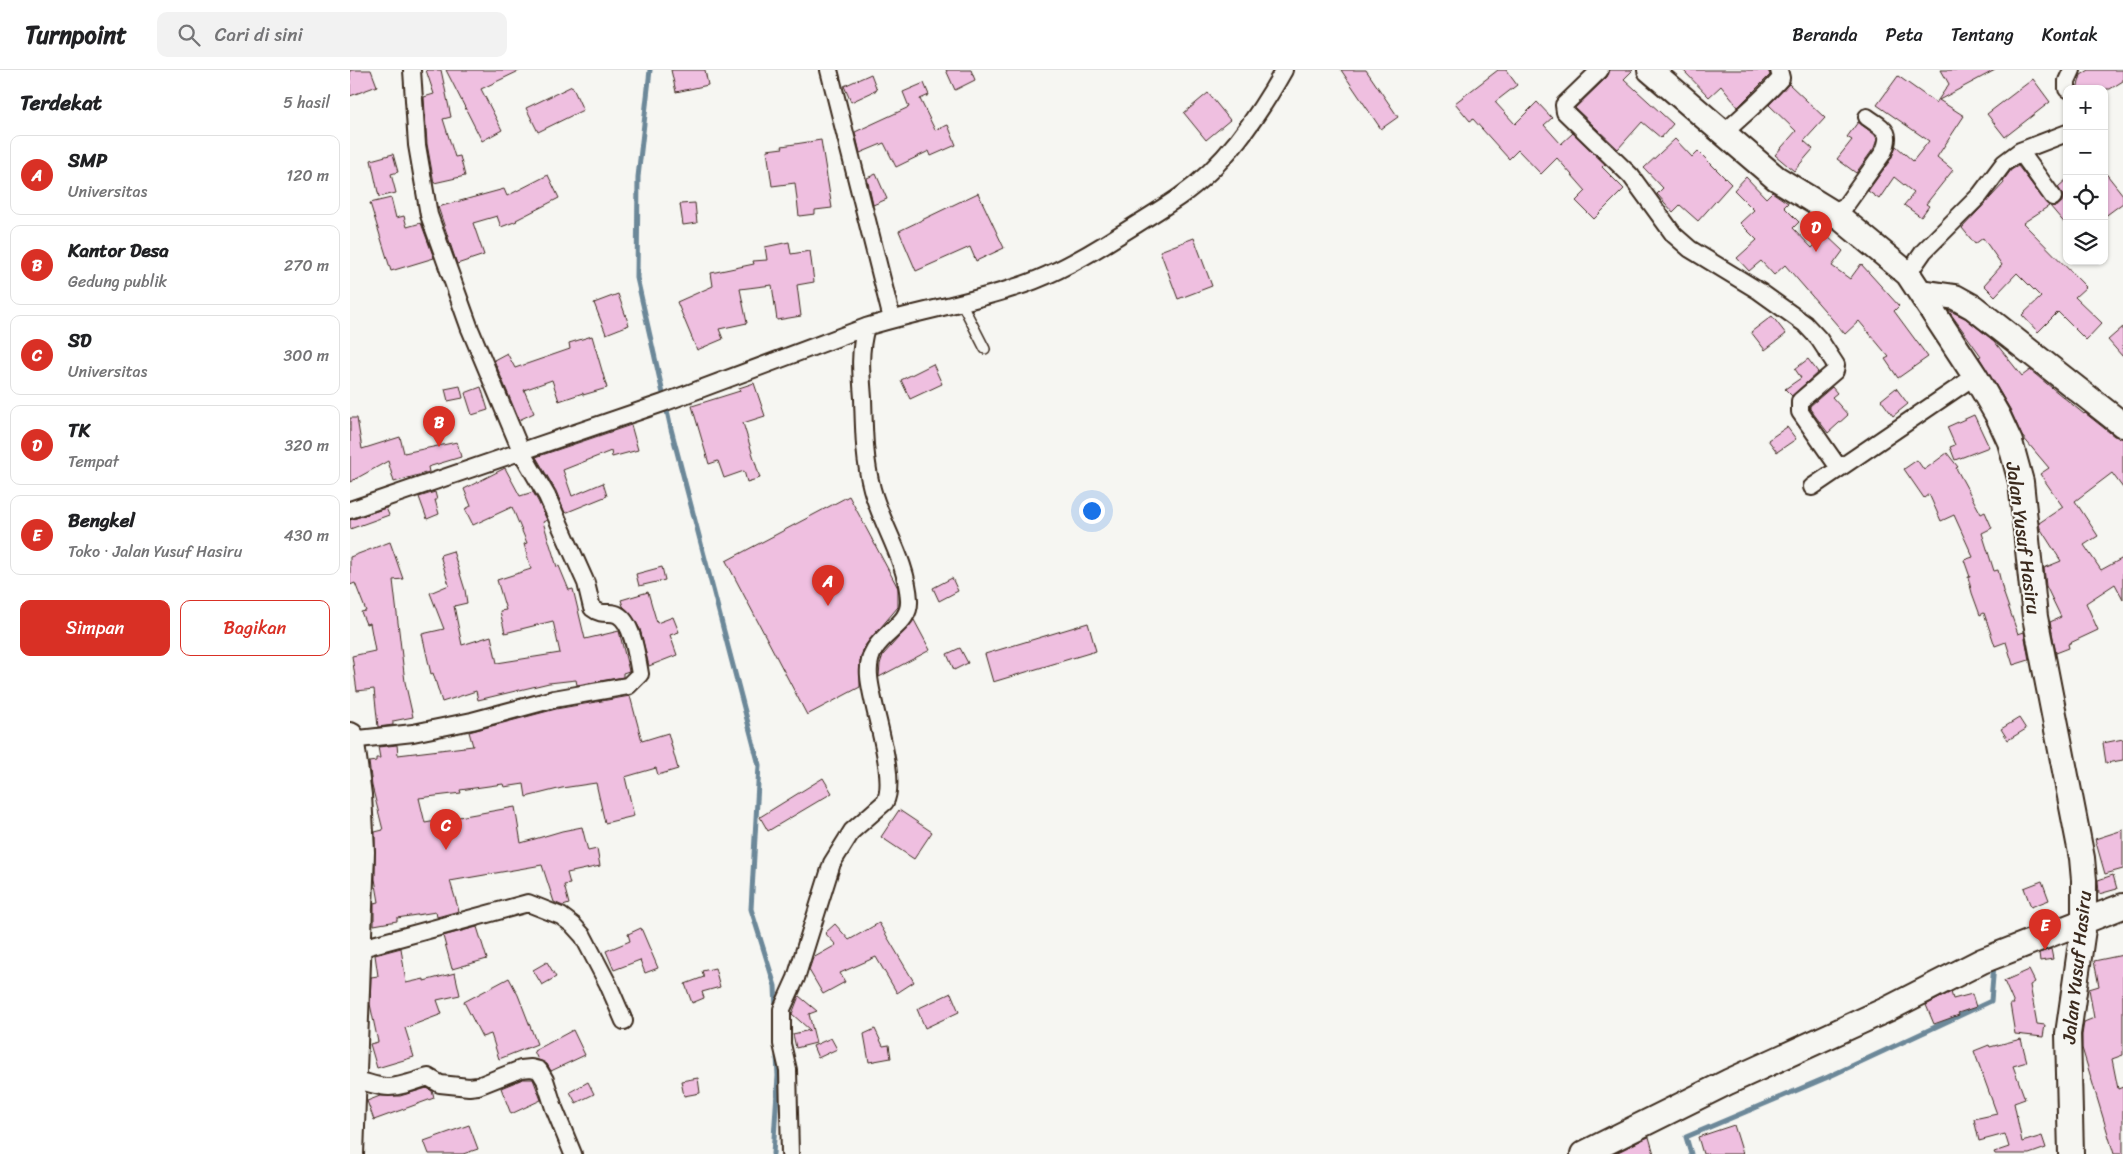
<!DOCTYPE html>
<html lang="id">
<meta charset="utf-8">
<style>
:root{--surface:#fff;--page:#f2f2f2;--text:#202124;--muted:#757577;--line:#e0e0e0;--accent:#d93025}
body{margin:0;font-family:Sriracha,sans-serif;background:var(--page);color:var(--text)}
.controls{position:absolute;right:15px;top:15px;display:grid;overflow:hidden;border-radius:10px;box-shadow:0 1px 4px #0004}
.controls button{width:45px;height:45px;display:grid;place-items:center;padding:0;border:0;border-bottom:1px solid var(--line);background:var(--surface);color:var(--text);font:25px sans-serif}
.you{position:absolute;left:741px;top:440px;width:18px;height:18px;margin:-12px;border:4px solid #fff;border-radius:50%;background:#1a73e8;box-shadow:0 0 0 8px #1a73e833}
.badge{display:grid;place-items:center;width:32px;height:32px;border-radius:50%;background:var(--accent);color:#fff;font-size:16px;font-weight:700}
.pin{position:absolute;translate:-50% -41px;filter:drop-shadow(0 1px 2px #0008)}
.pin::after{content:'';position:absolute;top:26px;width:18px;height:15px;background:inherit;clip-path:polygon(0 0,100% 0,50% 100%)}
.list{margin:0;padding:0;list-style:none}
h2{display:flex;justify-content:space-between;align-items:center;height:65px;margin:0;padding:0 20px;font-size:21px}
h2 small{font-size:16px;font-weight:400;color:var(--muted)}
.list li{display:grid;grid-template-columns:32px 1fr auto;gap:15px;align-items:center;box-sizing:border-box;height:80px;margin:0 10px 10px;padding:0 10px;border:1px solid var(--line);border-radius:10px}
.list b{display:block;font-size:19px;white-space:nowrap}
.list p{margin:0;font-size:16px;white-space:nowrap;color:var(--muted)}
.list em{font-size:16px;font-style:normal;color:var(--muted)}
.actions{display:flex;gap:10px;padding:15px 20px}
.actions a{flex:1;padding:11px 0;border:1px solid var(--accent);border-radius:10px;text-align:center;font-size:18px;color:var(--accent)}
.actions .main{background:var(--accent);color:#fff}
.icon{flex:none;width:28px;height:28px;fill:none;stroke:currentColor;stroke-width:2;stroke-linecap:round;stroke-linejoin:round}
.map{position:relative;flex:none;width:1773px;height:1084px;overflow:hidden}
header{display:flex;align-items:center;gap:30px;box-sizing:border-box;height:70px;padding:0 25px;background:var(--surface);border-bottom:1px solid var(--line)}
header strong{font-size:24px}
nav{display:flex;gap:28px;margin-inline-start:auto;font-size:18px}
.search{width:350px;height:45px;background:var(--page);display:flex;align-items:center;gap:12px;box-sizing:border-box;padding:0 18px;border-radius:10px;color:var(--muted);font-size:19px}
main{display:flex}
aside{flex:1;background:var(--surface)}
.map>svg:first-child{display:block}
</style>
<header>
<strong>Turnpoint</strong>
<div class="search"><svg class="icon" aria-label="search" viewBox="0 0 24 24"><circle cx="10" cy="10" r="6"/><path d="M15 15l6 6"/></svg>Cari di sini</div>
<nav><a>Beranda</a><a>Peta</a><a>Tentang</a><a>Kontak</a></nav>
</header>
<main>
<aside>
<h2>Terdekat<small>5 hasil</small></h2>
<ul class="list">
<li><span class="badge">A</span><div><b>SMP</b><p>Universitas</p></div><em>120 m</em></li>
<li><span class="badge">B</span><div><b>Kantor Desa</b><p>Gedung publik</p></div><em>270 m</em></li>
<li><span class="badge">C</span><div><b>SD</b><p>Universitas</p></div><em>300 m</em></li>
<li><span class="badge">D</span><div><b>TK</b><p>Tempat</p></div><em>320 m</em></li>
<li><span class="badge">E</span><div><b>Bengkel</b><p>Toko · Jalan Yusuf Hasiru</p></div><em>430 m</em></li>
</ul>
<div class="actions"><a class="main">Simpan</a><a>Bagikan</a></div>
</aside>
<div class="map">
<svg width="1773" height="1084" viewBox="0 0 1773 1084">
<rect width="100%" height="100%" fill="#f6f6f2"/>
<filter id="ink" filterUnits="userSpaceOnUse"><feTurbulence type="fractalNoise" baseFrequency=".02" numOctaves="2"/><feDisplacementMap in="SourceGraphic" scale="10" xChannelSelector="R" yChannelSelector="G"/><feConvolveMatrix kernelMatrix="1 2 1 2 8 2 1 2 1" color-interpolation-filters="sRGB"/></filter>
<g filter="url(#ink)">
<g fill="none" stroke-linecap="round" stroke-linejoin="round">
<path stroke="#6c8899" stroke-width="5" d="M300,0l-12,107 -1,101 34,151 88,336 -8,144 24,77 1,24
M423,1084l5,-78 -1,-20
M1341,1084l-5,-17 142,-60 163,-76 3,-37"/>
</g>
<path fill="#efbfe0" stroke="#3b2a1e" d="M0,0h21l6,16 -27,10z
M76,0h15l10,47 -8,2 12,38 5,-1 5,20 -31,7 -7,-39 -3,-47 10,-3z
M96,0h75l-40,19 21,41 -20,11z
M321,0h34l3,15 -32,7z
M596,0h25l4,10 -20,10z
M991,0h25l32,47 -17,12z
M1148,0h8l11,15 -22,17 20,22 22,-22 15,16 -8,7 17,19 12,-11 32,31 -3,3 22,22 -30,30 -18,-18 10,-10 -29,-33 -16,16 -23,-24 -9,9 -36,-40 -3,2 -15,-18z
M1260,0h23l-9,9 49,45 -12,14 -19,-16 -24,27 -43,-41 32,-31z
M1333,0h85l2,5 -32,32 -17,-21 -12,11z
M1591,0h54l-56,30 25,16 -27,41 16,13 -27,34 3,2 -8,11 -17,-12 10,-12 -20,-16 -15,22 -11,-8 23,-32 5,-13 17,15 16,-20 -52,-36 21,-29 38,27 13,-19z
M1739,0h34v11l-13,8h-33l4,-14z
M521,4l6,16 -26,12 -7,-16z
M1683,9l17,23 -45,35 -18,-23z
M574,13l5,12 -9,4 15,31 13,-5 8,20 -25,11 -2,-5 -33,16 -12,-24 -24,10 -5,-21 54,-25 -6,-15z
M1439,14l36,34 -21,23 9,8 -19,22 -19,-16 21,-24 -27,-26z
M222,16l11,24 -45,22 -12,-24z
M858,23l22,27 -24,20 -22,-27z
M1508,52l17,13 2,4 -3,9 -18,25 -19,-14 15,-19 -5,-3z
M1325,69l17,18 6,-6 33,33 -33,37 -18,-16 -7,7 -16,-18 6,-6 -19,-20z
M471,70l11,68 -17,2v4l-16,2 -4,-33 -23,3 -5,-36 16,-2 -1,-2z
M43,84l5,18 -7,2 5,19 -17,4 -8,-37z
M1668,96l31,40 -26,17 63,64 -11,10 27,26 -16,17 -28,-28 -20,20 -16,-17 19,-18 -24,-24 -22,23 -11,-11 18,-20 -19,-27 -8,6 -13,-16 42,-45 -1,-2 8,-11z
M1754,101l19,24v8l-19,14z
M526,104l11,25 -14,6 -6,-27z
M198,105l11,23 -43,22 1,1 -16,6 -4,-11 -24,7 11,32 -27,9 -19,-57 66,-18 3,7z
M1396,107l20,21 6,-6 16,11 -4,4 15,15 -6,6 19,20 13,-14 18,17 -11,15 18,13 11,-15 38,42 -5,5 34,46 -30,21 -13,-19 4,-2 -30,-36 -14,13 -60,-69 -11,10 -13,-14 -12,10 -12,-13 20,-18 -17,-17 14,-13 -20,-20z
M1717,109v47l-17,-20 8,-1 4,-3 1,-6 -5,-9z
M628,123l26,55 -28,13 -6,-14 -54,24 -17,-40z
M41,128l5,20 8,-2 3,11 14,-4 13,35 -43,13 -21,-68z
M345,133l2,20 -14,2 -3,-21z
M844,168l18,48 -34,13 -18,-48z
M439,172l2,12 19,-3 4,31 -17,3 4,31 -24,4 -5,-35 -32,4 7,34 -28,6 4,10 -26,11 -20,-48 36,-16 -2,-13 43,-9 -1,-3 14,-1 -2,-13z
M268,224l11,31 -23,9 -12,-31z
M1598,240l17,8 29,23 28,35 8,-6 54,44 1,-1 29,23 9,2v50l-11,-15 -37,28 23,35 -14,9 17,25 22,-12v41l-8,-15 -29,19 12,27 -30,14 1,4 -13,5 -6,-31 11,-5 -15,-31 -2,-18 17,-7 -21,-33 -1,-5 24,-16 -23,-33 9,-6 -27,-32 -12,-27 -31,-52 2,-1z
M1422,246l14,18 -21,16 -14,-18z
M1773,257v30l-15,-17z
M242,266l15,52 -24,7v-2l-24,8 -7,-21 -28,10 10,23 -15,7 -25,-60 13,-7 8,15 55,-19 -1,-6z
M1458,289l10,13 -26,24 -7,-7 16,-11 -6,-9z
M583,294l9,20 -32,15 -9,-19z
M404,313l11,33 -22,7 17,55 -13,4 -3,-11 -20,7 -6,-17 -9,3 -17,-58 48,-15 -1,-3z
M110,316l3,12 -15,3 -3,-12z
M131,317l7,23 -16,5 -7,-22z
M1482,317l5,6 -5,4 16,18 -20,18 -18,-24v-3z
M1546,318l12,16 -15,12 -12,-16z
M1624,345l15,32 -34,13 -5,-13 5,-2 -8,-18z
M0,348h7l5,31 38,-12 4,16 53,-11 4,15 -33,10 1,5 -35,10 -6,-21 -38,21z
M281,355l7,25 -26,7 -1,-6 -48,19 9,26 31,-13 4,13 -42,17 -9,-22 -20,-34z
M1437,357l9,12 -19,13 -9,-12z
M1597,383l11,14 -2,1 25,46 4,-2 7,16 -10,5 12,38 4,-1 5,21 15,43 6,-2 5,28 -16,5 -7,-23 -11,4 -11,-33 -4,2 -8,-22 -4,-16h2l-6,-17 9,-3 -19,-42 -13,6 -12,-27 -5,4 -20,-29 13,-9 7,10z
M155,398l15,28 13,-4 5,9 9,19 -4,2 14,45 2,-1 10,24 4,-1 12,50 34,-8 10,40 -6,2v4l-46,8 -1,-5 -27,3 -71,17 -2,-9 -34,11 -9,-29 -2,1 -9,-40 22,-5 -14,-36 19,-8 -9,-30 13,-4 12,39 2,13 -13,3 8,39 29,-9 6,27 63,-10 -7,-32 -48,12 -5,-22 6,-1 -9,-30 34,-11 -7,-25 3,-1 -15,-36 -39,18 -8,-16 6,-3 -7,-17z
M85,422l2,8h-2l4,14 -12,5 -8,-22z
M499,426l49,92v19l-34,40 -4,14v26l-53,28 -81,-154z
M36,438l3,7 -39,14v-9z
M40,472l13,37 -10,1 12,102 8,35 -20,4v4l-15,2 -4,-38 -17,2 -5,-35 23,-5 -5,-28 -4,1 -5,-12 5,-1 -11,-28 -5,2v-28z
M312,497l3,13 -26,6 -3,-12z
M602,508l6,13 -19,10 -6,-13z
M298,522l9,31 16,-6 6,15 -9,3 7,20 -28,11 -9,-37 -9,-15 -8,-8 -2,-6z
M564,550l16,30 -51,27 1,-13 3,-9z
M738,553l8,28 -103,31 -8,-28z
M610,578l8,15 -14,7 -7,-16z
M280,626l12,45 26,-8 10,36 -20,6 -2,-7 -31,9 9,39 -29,7 -9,-40 -34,5 -36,9 -2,-13 -20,3 -1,-3 -43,6 1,3 -42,5 6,25 90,-16 6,36 41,-12 20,-4 6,24 9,-2 3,17 -33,7 3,11 -6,1 5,19 -6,2 -9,-4 -12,-37 -92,16 9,30 -22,6 -1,-5 -39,6v3l-23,4v-22l5,-1 -4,-23v-47l8,-2 -11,-44 -3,-24 7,-1v-3h4l-2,-11 19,-2 1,10 75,-9 -4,-14 87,-23z
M1669,648l7,11 -18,11 -7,-11z
M1773,669v21l-17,3 -3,-20z
M473,708l9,15 -64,38 -8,-14z
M549,740l33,22 -18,27 -33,-22z
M1773,760v39l-18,5 -10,-35z
M1763,805l4,14 -18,5 -1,-14z
M1692,811l7,19 -18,7 -7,-19z
M529,853l35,59 -17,11 -21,-36 -36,16 5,9 -22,12 -14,-24 4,-12 23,-13 -11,-12 10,-9 14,16z
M127,857l10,32 -35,10 -9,-33z
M291,858l17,40 -13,5 -5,-13 -26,10 -8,-19 24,-10 -2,-7z
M51,878l5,35 18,-4v2l31,-8 5,22 -23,5 5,14 -37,14 9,29 -37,11 -7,-24 8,-2 -8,-38 1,-27 7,-1 -3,-21z
M1701,879l2,10 -13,2 -1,-8z
M1773,885v100l-11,4 6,30 5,-2v67h-9l-32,-106v-13l2,-13 10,-4 -5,-29 10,-3 -5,-25z
M197,892l9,15 -14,8 -9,-15z
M365,898l5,19 -18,5 2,6 -12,5 -7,-19 19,-7 -2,-6z
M1679,900l6,12 -5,3 7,39 8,1 -2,12 -28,-3 -5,-30h4l-10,-23z
M159,908l9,17 19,49 -38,15 -8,-25 -9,3 -18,-35z
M1601,922l2,7 19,-5 4,13 -18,6 1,2 -25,9 -8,-19z
M601,923l8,19 -34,16 -8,-19z
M449,926l18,15 -8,3 7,29 -20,5 -3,-14 17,-4 -18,-16z
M525,959l8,17 6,-1 2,13 -22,4 -5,-28z
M223,960l12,25 -34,16 -4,-7 -9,-4 -4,-9z
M481,968l6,11 -19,9 -5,-12z
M1671,969l6,23 -14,4 12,33 -11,4 8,39 20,-6 4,12 -17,6h-34l-1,-2 15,-5 -4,-13 -26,7 -5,-22 23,-5 -23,-63 15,-6 1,2z
M348,1008l2,15 -16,3 -3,-15z
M173,1009h10l8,21 -30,14 -10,-26z
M238,1012l6,12 -18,9 -6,-11z
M77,1018l5,3 2,7 -60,22 -7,-19 13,-5h20z
M119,1055l9,24 -15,5h-34l-5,-13z
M1384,1055l9,29h-40l-5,-17z
M1299,1067l5,17h-40l30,-15z"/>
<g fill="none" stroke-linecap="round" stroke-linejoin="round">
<g stroke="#3b2a1e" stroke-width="12">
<path id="lane" d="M612,234l23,45"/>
</g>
<g stroke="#3b2a1e" stroke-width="20">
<path id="street" d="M479,0l63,249
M1250,0l-36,35 1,7 66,64 43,59 16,14 69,42 46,33 14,15 17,26 -1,6 -35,30v11l39,56
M1717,19v-8l5,-11
M1373,64c20,-19 40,-35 58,-56l-2,-8
M1670,81l33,46
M1488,146l45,-63c10,-22 1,-24 -16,-36
M1558,204l16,-23 56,-56 24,-32 16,-12 47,-18
M1462,417l163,-111
M0,440l313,-107 203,-76c48,-15 98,-23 147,-39 34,-10 77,-34 108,-54 19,-12 39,-24 58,-37 45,-31 78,-79 105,-127
M0,670l63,-7 59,-12 82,-22 74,-13 12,-12c-3,-16 -7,-51 -22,-59 -8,-5 -15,2 -26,-7l-6,-25 -39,-87 -25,-43 -52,-124 -41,-114 -12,-70 -5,-75
M8,879l170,-46 33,13 12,9 10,11 25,48 16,37
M3,1008c35,13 39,11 75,-1l12,7 29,3 9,-1 43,-17 10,-1 8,2 6,10 9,28 19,46
M440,1084l-2,-84 -6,-26v-35l14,-31 36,-115 20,-32 33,-29c13,-25 -14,-96 -16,-126 -4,-43 42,-45 40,-76 -2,-39 -27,-74 -37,-111 -8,-30 -8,-61 -9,-91 -2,-25 -4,-47 3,-71"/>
</g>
<g stroke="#3b2a1e" stroke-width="28">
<path id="secondary" d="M1300,0l126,108 62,38 70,58 67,102 23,40 12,26 11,40 14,135 47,241 2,22v42l-16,112 3,120
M1571,222l34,5 18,10 150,118
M1233,1084l145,-72 160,-73 94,-48 141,-55"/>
</g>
<g stroke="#3b2a1e" stroke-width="30">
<path id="primary" d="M0,666l8,59 3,57 -11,302"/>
</g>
<use href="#lane" stroke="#f6f6f2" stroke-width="9"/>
<use href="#street" stroke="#f6f6f2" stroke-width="16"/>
<use href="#secondary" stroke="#f6f6f2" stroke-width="24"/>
<use href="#primary" stroke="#f6f6f2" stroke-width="26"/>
</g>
</g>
<g text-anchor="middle" stroke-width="4" stroke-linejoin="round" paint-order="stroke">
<g font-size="19" fill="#3b2a1e" stroke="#f6f6f2">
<text transform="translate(1674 468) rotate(82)" y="7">Jalan Yusuf Hasiru</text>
<text transform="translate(1726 897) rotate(-84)" y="7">Jalan Yusuf Hasiru</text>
</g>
</g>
</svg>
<div class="controls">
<button>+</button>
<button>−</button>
<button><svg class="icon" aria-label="locate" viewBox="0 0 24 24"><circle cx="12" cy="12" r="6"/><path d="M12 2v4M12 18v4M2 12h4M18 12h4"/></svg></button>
<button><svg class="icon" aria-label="layers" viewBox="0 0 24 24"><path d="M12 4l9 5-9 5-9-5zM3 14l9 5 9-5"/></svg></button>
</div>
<div class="you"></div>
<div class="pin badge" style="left:478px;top:536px">A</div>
<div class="pin badge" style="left:89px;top:377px">B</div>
<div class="pin badge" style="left:96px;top:780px">C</div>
<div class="pin badge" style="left:1466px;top:182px">D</div>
<div class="pin badge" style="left:1695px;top:880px">E</div>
</div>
</main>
